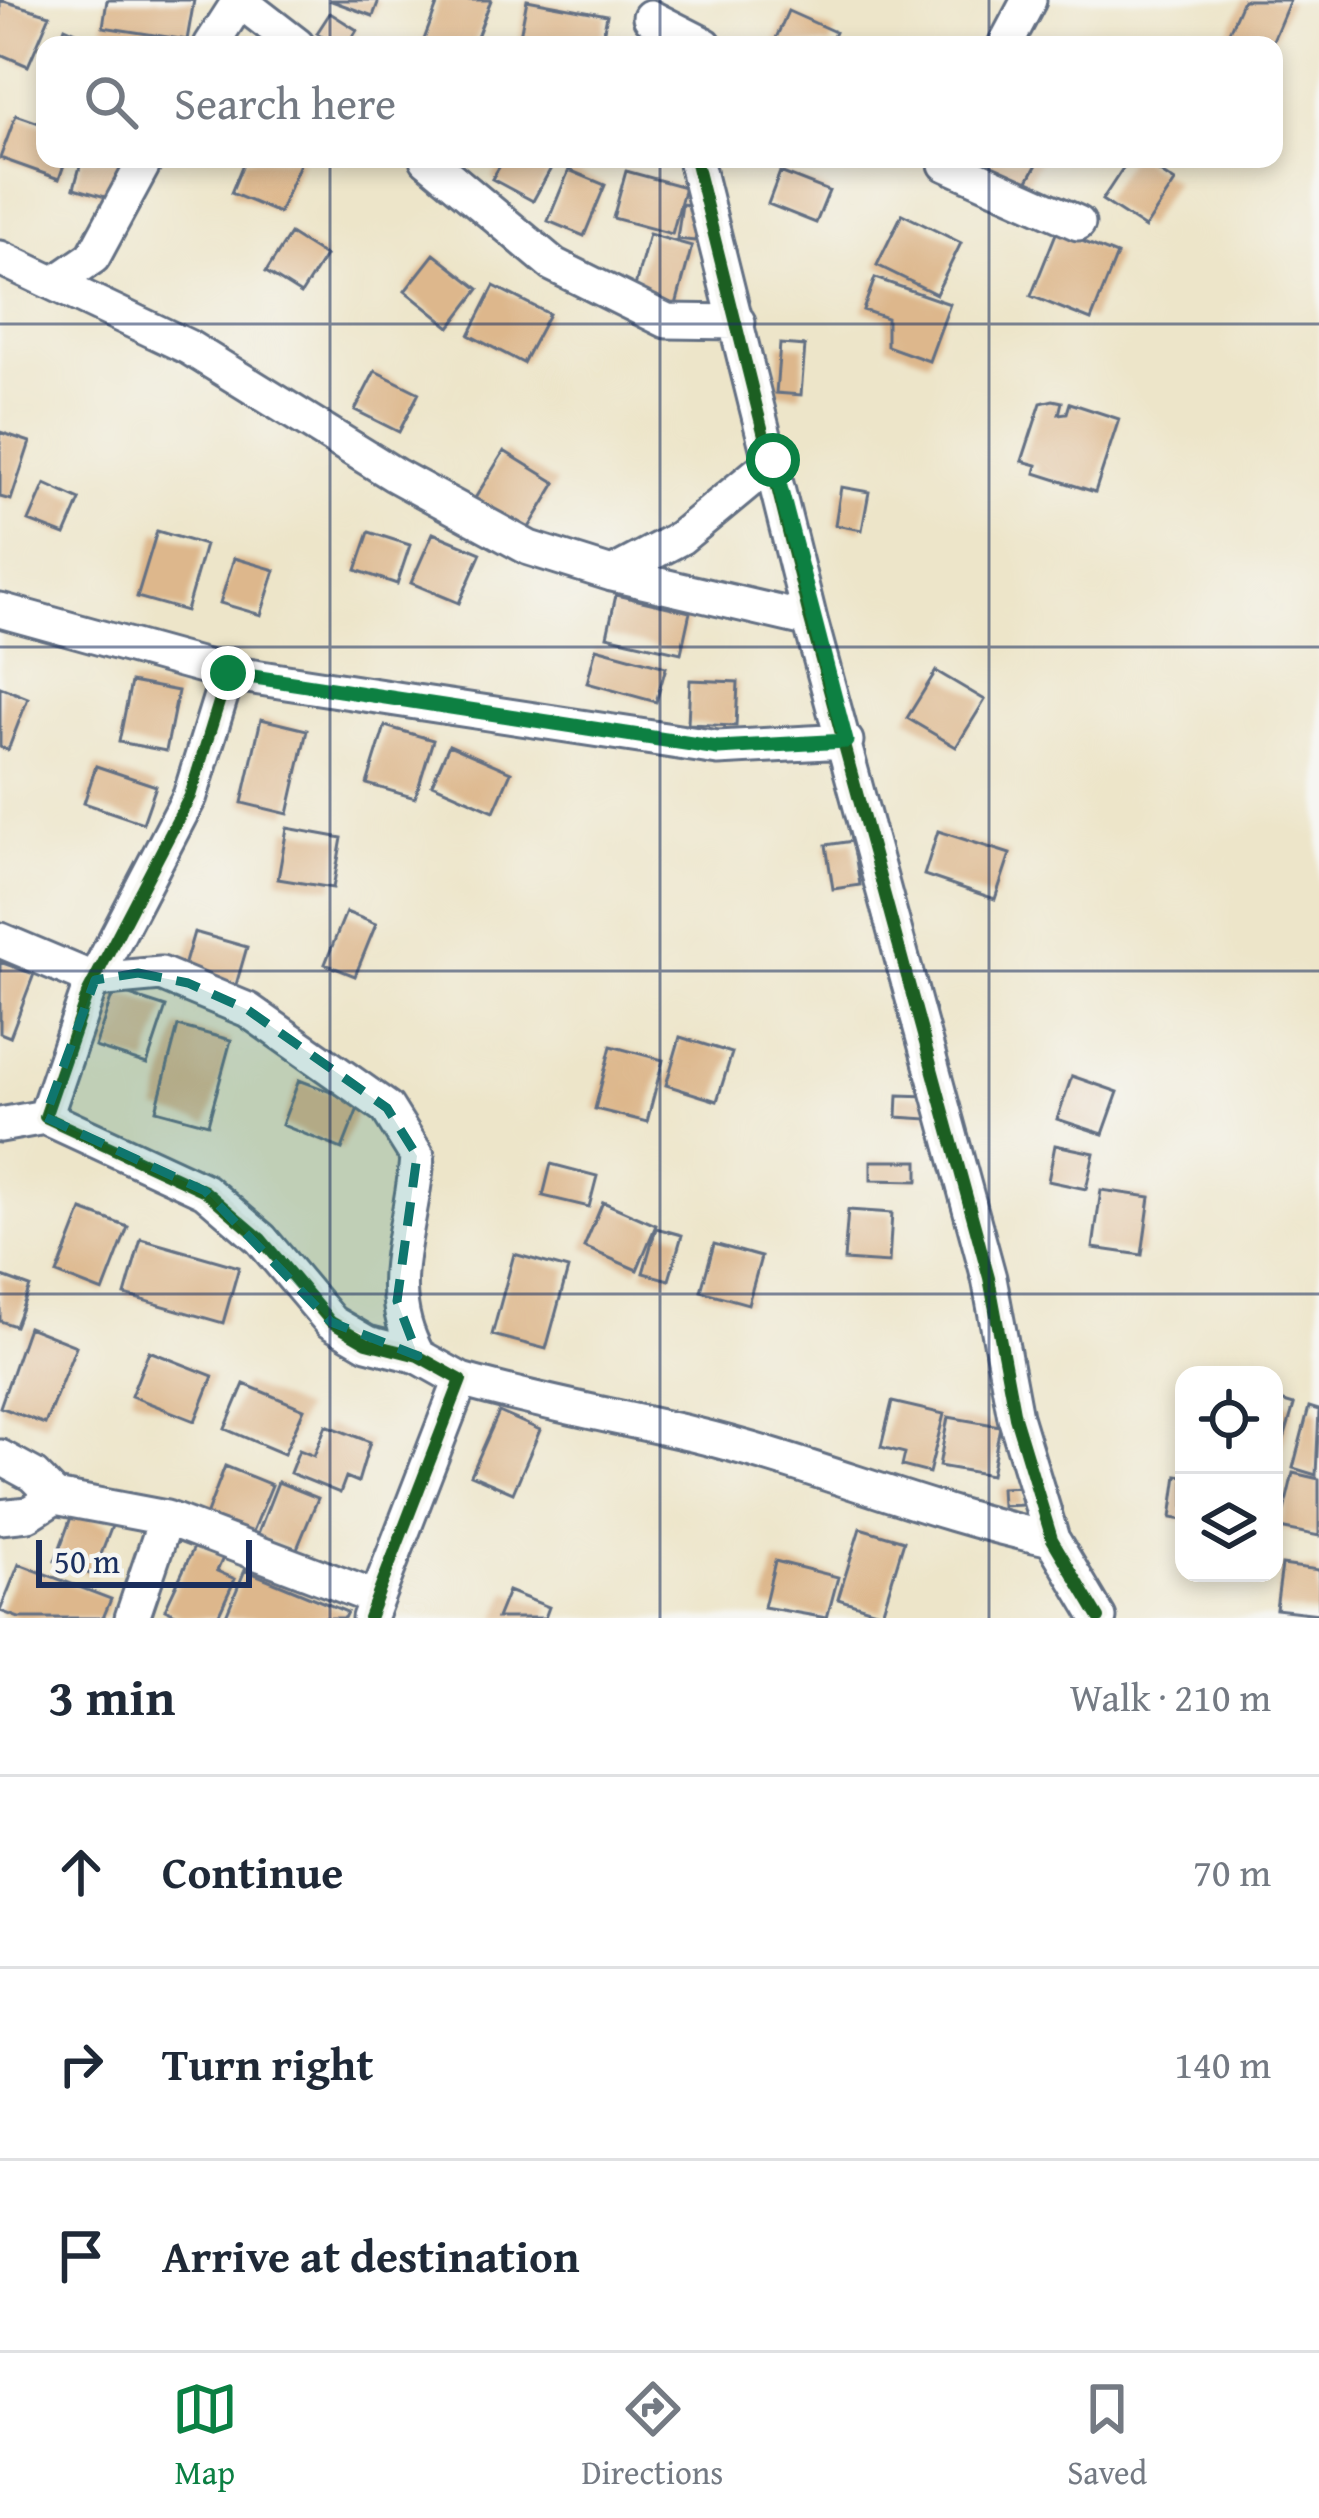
<!DOCTYPE html>
<meta charset="utf-8">
<style>
:root{--surface:#fff;--page:#f6f6f7;--text:#1f2937;--muted:#747a83;--line:#e0e1e3;--accent:#0b8043}
body{margin:0;font-family:"Gentium Book Plus",serif;background:var(--page);color:var(--text)}
.controls{position:absolute;right:36px;bottom:36px;display:grid;overflow:hidden;border-radius:24px;box-shadow:0 6px 18px #0003}
.controls button{width:108px;height:108px;display:grid;place-items:center;padding:0;border:0;border-bottom:3px solid var(--line);background:var(--surface);color:var(--text);font:60px sans-serif}
.scale{position:absolute;left:36px;bottom:30px;width:216px;box-sizing:border-box;padding-left:12px;border:6px solid #1b2f5e;border-top:0;font-size:33px;line-height:42px;white-space:nowrap;color:#1b2f5e;-webkit-text-stroke:9px #f6f6f2;paint-order:stroke}
.stop{position:absolute;width:36px;height:36px;margin:-27px;border:9px solid #0b8043;border-radius:50%;background:#fff}
.stop.end{background:#0b8043;border-color:#fff;box-shadow:0 3px 12px #0008}
.list{margin:0;padding:0;list-style:none}
h2{display:flex;justify-content:space-between;align-items:center;height:156px;margin:0;padding:0 48px;font-size:51px}
h2 small{font-size:39px;font-weight:400;color:var(--muted)}
.list li{display:grid;grid-template-columns:78px 1fr auto;gap:36px;align-items:center;box-sizing:border-box;height:192px;padding:0 48px;border-top:3px solid var(--line)}
.list b{display:block;font-size:45px;white-space:nowrap}
.list em{font-size:39px;font-style:normal;color:var(--muted)}
.icon{flex:none;width:66px;height:66px;fill:none;stroke:currentColor;stroke-width:2;stroke-linecap:round;stroke-linejoin:round}
.map{position:relative;flex:none;width:1319px;height:1618px;overflow:hidden}
.search{position:absolute;background:var(--surface);box-shadow:0 6px 18px #0003;left:36px;right:36px;top:36px;height:132px;display:flex;align-items:center;gap:30px;box-sizing:border-box;padding:0 42px;border-radius:24px;color:var(--muted);font-size:45px}
.sheet{height:732px;background:var(--surface)}
nav{display:flex;justify-content:space-around;align-items:center;box-sizing:border-box;height:168px;border-top:3px solid var(--line);background:var(--surface);font-size:33px;color:var(--muted)}
nav a{display:grid;justify-items:center;gap:6px}
nav .on{color:var(--accent)}
.map>svg:first-child{display:block}
</style>
<div class="map">
<svg width="1319" height="1618" viewBox="0 0 1319 1618">
<rect width="100%" height="100%" fill="#f6f6f2"/>
<filter id="ink" filterUnits="userSpaceOnUse"><feTurbulence type="fractalNoise" baseFrequency=".00833" numOctaves="2"/><feDisplacementMap in="SourceGraphic" scale="24" xChannelSelector="R" yChannelSelector="G"/><feConvolveMatrix kernelMatrix="1 2 1 2 8 2 1 2 1" color-interpolation-filters="sRGB"/></filter>
<filter id="wash" filterUnits="userSpaceOnUse"><feTurbulence type="fractalNoise" baseFrequency=".004" numOctaves="4" result="noise"/><feDisplacementMap in="SourceGraphic" scale="48" xChannelSelector="R" yChannelSelector="G"/><feGaussianBlur stdDeviation="2.7" result="paint"/><feColorMatrix in="noise" values="0 0 0 0 0 0 0 0 0 0 0 0 0 0 0 0 0 1.4 0 .05"/><feComposite in="paint" operator="in"/></filter>
<g filter="url(#wash)">
<rect width="100%" height="100%" fill="#ede5c9"/>
<g id="blocks">
<path fill="#ddb78c" d="M0,0l50,15 -22,51 -28,-12z
M107,0h87l-7,40 -84,-13z
M329,0h50l-6,16z
M439,0h52l-17,45h-52z
M527,0l80,15 -6,30 -82,-4z
M1243,0h47l-19,45 -46,-4z
M788,11l47,21 -5,13h-57z
M330,13l27,17 -9,15h-12l-19,-12z
M65,27l41,18h-48z
M16,115l29,10v34h21l-7,20 -59,-21z
M82,159h41l-11,40 -38,-11z
M245,159h57l-23,54 -48,-20z
M504,159h52l-23,42 -41,-22z
M972,159h68l-13,23z
M1129,159h11l35,23 -30,46 -43,-28z
M569,170l36,15 -21,51 -36,-15z
M626,171l59,16 -13,47 -59,-16z
M780,172l49,19 -13,32 -48,-19z
M682,204l19,3 -6,34 -18,-2z
M902,214l59,29 -25,51 -59,-29z
M1057,231l60,24 -26,65 -60,-24z
M290,234l35,22 -24,38 -35,-22z
M649,234l43,12 -16,59 -43,-11z
M434,254l45,35 -29,38 -45,-36z
M875,278l75,26 -21,57 -42,-15v-28l-24,-8z
M494,286l55,28 -26,49 -54,-28z
M780,344l25,2 -4,49 -25,-2z
M375,371l44,22 -20,39 -44,-22z
M1053,400l9,2 -3,12 8,-1 3,-10 49,16 -24,73 -60,-19 2,-8 -15,-4 19,-58z
M0,432l30,10 -19,58 -11,-3z
M504,451l52,32 -29,48 -53,-31z
M45,484l35,16 -15,35 -36,-14z
M841,487l28,5 -7,38 -27,-5z
M157,531l48,14 -19,66 -49,-14z
M369,532l41,13 -13,39 -41,-14z
M433,533l48,20 -22,50 -48,-20z
M234,558l41,12 -14,45 -41,-12z
M616,595l74,17 -9,41 -74,-17z
M596,648l70,19 -10,35 -69,-19z
M936,671l49,29 -29,47 -49,-29z
M690,680l48,2 -2,44 -48,-2z
M131,682l47,9 -12,60 -47,-9z
M0,687l28,11 -20,52 -8,-3z
M261,719l46,11 -19,84 -46,-11z
M385,726l48,14 -18,58 -48,-14z
M449,745l62,27 -17,39 -62,-27z
M96,766l60,20 -13,37 -59,-20z
M287,828l55,10 -9,50 -55,-9z
M938,831l72,23 -15,45 -71,-24z
M853,841l7,44 -27,4 -7,-44z
M346,912l30,12 -21,52 -30,-12z
M194,932l53,15 -11,38 -53,-15z
M0,962l34,12 -24,63 -10,-4z
M114,990l52,17 -19,57 -52,-17z
M178,1026l53,14 -23,84 -52,-14z
M680,1037l52,16 -15,48 -51,-16z
M611,1046l52,14 -16,62 -52,-13z
M1072,1076l46,16 -15,42 -46,-15z
M299,1080l61,23 -18,46 -60,-24z
M898,1095l30,1 -1,23 -30,-2z
M1055,1145l39,8 -8,36 -38,-8z
M871,1161h47v20l-47,-1z
M551,1164l46,12 -8,31 -46,-11z
M1101,1190l49,7 -8,58 -49,-7z
M603,1202l53,23 -19,45 -53,-23z
M82,1210l46,17 -25,65 -46,-18z
M848,1210l44,3 -3,50 -45,-3z
M656,1228l26,7 -13,45 -26,-7z
M141,1239l98,28 -16,56 -98,-28z
M714,1244l47,13 -13,47 -47,-13z
M514,1254l54,15 -22,80 -54,-14z
M0,1276l30,11 -15,39 -15,-5z
M28,1327l48,19 -31,78 -45,-17z
M149,1351l64,25 -18,45 -64,-25z
M244,1384l60,25 -20,45 -59,-25z
M1274,1399l20,6 -19,65h-1z
M892,1402l52,12 -15,59 -27,-7 3,-13 -24,-6z
M1309,1407l10,3 -3,65 -23,-7z
M499,1412l41,18 -27,63 -42,-18z
M948,1417l52,9 -9,49 -52,-9z
M326,1425l44,17 -12,40 -12,-5 -6,16 -50,-20 9,-23 15,6z
M225,1466l47,19 -22,54 -46,-18z
M1293,1473l26,6v57l-39,-8z
M1177,1475l7,1v44l-13,-2z
M278,1482l40,16 -22,53 -39,-15z
M1021,1487l1,18 -20,1 -1,-18z
M73,1512l39,14 -19,49 -38,-14z
M860,1528l44,13 -22,72 -44,-14z
M195,1545l28,13 -6,13 18,8 -18,39h-33l-19,-9z
M775,1561l63,16 -11,41 -63,-11z
M19,1564l92,35 -8,19h-84l-19,-7z
M1282,1565l37,5v44l-43,-5z
M245,1570l102,42 -3,6h-119z
M508,1591l41,16 -4,11h-48z"/>
</g>
</g>
<g filter="url(#ink)">
<use href="#blocks" fill-opacity="0" stroke="#646f83" stroke-width="3"/>
<g fill="none" stroke-linecap="round" stroke-linejoin="round">
<g stroke="#646f83" stroke-width="39">
<path id="street" d="M240,1l57,44
M650,17l55,28
M211,45l29,-45
M1005,45l24,-45
M427,159l127,106 113,56 71,1
M695,159l115,461 179,658 26,139 37,122 47,79
M946,164l132,59
M0,258l188,89 207,128 134,73 83,26 198,46
M58,281l35,-24 53,-98
M612,574l68,-36 93,-77
M0,610l228,63 188,29 302,46 128,-7
M228,673l-38,123 -102,196 -43,125 160,74 56,48 70,83 36,21 51,13 43,24 -92,238
M0,940l95,40 66,-6 87,36 139,98 30,48c-4,74 -38,131 1,200
M0,1125l45,-8
M461,1380c76,22 154,36 231,54 121,29 237,80 360,105
M0,1457l33,18 22,22 -27,17 -28,3
M55,1497l111,21
M132,1618l34,-100 210,80"/>
</g>
<use href="#street" stroke="#fff" stroke-width="33"/>
<g stroke="#f6f6f2" stroke-width="20">
<path id="cycleway" d="M695,159l115,461 179,658 26,139 37,122 47,79
M228,673l-38,123 -102,196 -43,125 160,74 56,48 70,83 36,21 51,13 43,24 -92,238"/>
</g>
<use href="#cycleway" stroke="#1b5e20" stroke-width="12"/>
</g>
</g>
<g fill="none" stroke-linecap="round" stroke-linejoin="round" filter="url(#ink)">
<path stroke="#0b8043" stroke-width="15" d="M228,673l490,75 128,-7 -73,-281"/>
</g>
<path fill="#0f766e" fill-opacity="0.2" stroke="#0f766e" stroke-width="9" stroke-dasharray="24 15" stroke-linejoin="round" d="M138,973l50,10 60,27 139,98 30,48 -20,145 21,55 -87,-34 -126,-131 -160,-74 50,-137z"/>
<path fill="none" stroke="#1b2f5e" stroke-width="3" stroke-opacity="0.55" d="M330,0v45M660,0v45M989,0v45M330,159v1459M660,159v1459M989,159v1459M0,324h1319M0,647h1319M0,971h1319M0,1294h1319"/>
</svg>
<div class="controls">
<button><svg class="icon" aria-label="locate" viewBox="0 0 24 24"><circle cx="12" cy="12" r="6"/><path d="M12 2v4M12 18v4M2 12h4M18 12h4"/></svg></button>
<button><svg class="icon" aria-label="layers" viewBox="0 0 24 24"><path d="M12 4l9 5-9 5-9-5zM3 14l9 5 9-5"/></svg></button>
</div>
<div class="scale">50 m</div>
<div class="stop" style="left:773px;top:460px"></div>
<div class="stop end" style="left:228px;top:673px"></div>
<div class="search"><svg class="icon" aria-label="search" viewBox="0 0 24 24"><circle cx="10" cy="10" r="6"/><path d="M15 15l6 6"/></svg>Search here</div>
</div>
<section class="sheet">
<h2>3 min<small>Walk · 210 m</small></h2>
<ul class="list">
<li><svg class="icon" aria-label="ahead" viewBox="0 0 24 24"><path d="M12 20V5M6 11l6-6 6 6"/></svg><div><b>Continue</b></div><em>70 m</em></li>
<li><svg class="icon" aria-label="right" viewBox="0 0 24 24"><path d="M7 20v-9h11M14 6l5 5-5 5"/></svg><div><b>Turn right</b></div><em>140 m</em></li>
<li><svg class="icon" aria-label="arrive" viewBox="0 0 24 24"><path d="M6 21V4h12l-3 4 3 4H6"/></svg><div><b>Arrive at destination</b></div></li>
</ul>
</section>
<nav>
<a class="on"><svg class="icon" aria-label="map" viewBox="0 0 24 24"><path d="M3 6l6-2 6 2 6-2v14l-6 2-6-2-6 2zM9 4v14M15 6v14"/></svg>Map</a>
<a><svg class="icon" aria-label="directions" viewBox="0 0 24 24"><path d="M12 3l9 9-9 9-9-9zM9 14v-3h6M13 9l2 2-2 2"/></svg>Directions</a>
<a><svg class="icon" aria-label="saved" viewBox="0 0 24 24"><path d="M7 4h10v16l-5-4-5 4z"/></svg>Saved</a>
</nav>
